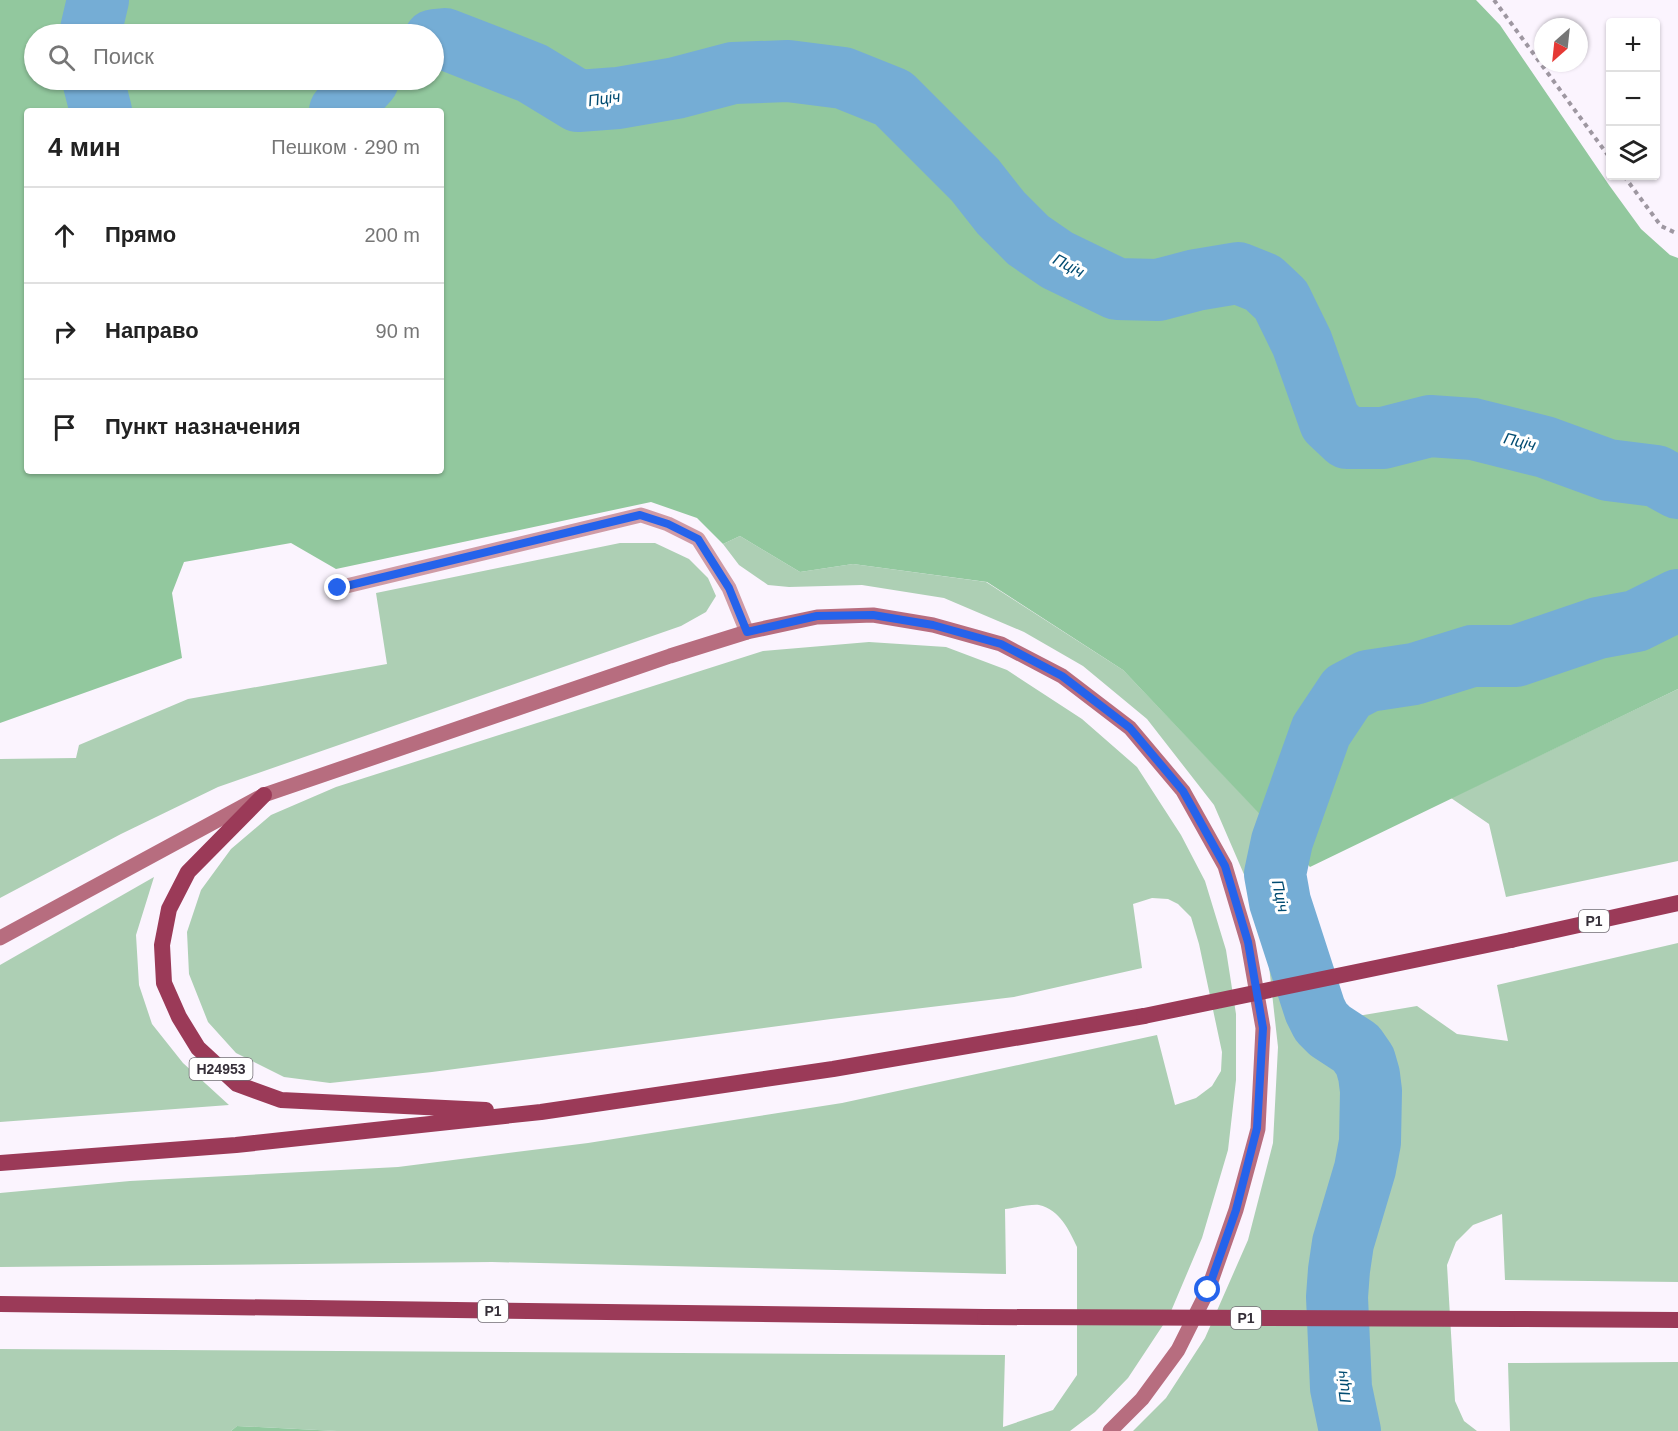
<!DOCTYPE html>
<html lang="ru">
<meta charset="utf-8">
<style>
:root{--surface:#fff;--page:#f6f6f6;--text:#222;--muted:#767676;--line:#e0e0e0}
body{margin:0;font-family:Arial,sans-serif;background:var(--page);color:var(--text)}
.controls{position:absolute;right:18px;top:18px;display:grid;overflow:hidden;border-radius:6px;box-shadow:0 2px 4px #0004}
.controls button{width:54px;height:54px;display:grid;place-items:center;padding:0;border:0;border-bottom:2px solid var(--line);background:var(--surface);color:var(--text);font:30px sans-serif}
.compass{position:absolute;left:1534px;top:18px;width:54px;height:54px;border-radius:50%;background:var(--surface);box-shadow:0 2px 4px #0004;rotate:207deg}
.stop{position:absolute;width:18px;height:18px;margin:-14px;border:4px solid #2563eb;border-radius:50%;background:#fff}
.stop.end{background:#2563eb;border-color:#fff;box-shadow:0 2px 6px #0008}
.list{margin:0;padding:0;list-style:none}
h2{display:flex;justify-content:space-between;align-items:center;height:78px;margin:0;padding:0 24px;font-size:26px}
h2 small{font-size:20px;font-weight:400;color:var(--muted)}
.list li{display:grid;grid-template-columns:39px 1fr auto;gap:18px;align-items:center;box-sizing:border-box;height:96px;padding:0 24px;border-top:2px solid var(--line)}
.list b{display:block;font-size:22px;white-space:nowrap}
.list em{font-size:20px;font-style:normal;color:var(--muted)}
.icon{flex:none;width:33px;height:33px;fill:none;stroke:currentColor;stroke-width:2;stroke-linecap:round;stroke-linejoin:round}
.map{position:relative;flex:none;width:1678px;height:1431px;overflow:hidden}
.search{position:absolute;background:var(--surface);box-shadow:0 2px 4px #0004;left:24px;top:24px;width:420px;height:66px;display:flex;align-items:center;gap:15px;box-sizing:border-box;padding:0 21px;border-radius:33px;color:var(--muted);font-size:22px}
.panel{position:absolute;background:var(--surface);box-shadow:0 2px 4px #0004;left:24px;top:108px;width:420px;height:366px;border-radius:6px}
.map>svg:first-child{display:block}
</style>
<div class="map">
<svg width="1678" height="1431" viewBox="0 0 1678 1431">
<rect width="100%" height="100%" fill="#fbf4fe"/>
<path fill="#adcfb4" d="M740,536l60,36 53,-8 133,18 137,88 150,157 -15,46 18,45 37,116 40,25 6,45 -3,73 -29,70 -5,160 8,24h-197l33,-33 39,-60 43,-98 25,-97 5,-96 -10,-90 -22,-78 -32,-74 -67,-86 -64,-53 -59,-34 -80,-34 -82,-13 -73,2 -21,-2 -29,-20 -16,-21z
M620,543h35l34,16 19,19 8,18 -10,16 -25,14 -463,161 -97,47 -121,64v-139l76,-1 3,-13 109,-46 199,-35 -11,-71z
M869,642l77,5 61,23 75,49 55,48 44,68 24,46 21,69 10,64v66l-8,70 -26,88 -33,78 -41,62 -33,34 -25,19h-733l-100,-5 -6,5h-231v-82l1005,6 -2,72 50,-17 24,-35v-128c-8,-17 -17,-37 -38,-42 -8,-1 -25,3 -34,4l1,65 -514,-12 -492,5v-74l130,-12 268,-14 190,-24 254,-40 315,-68 18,70 21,-7 16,-12 9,-15 1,-19 -23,-108 -8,-27 -13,-13 -10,-5 -16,-1 -19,6 9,64 -128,29 -183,22 -399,53 -102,11 -46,-6 -48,-24 -28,-31 -19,-48 -2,-42 14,-42 30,-41 40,-34 65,-28 427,-136z
M1678,689v172l-172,36 -17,-73 -38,-26z
M154,877l-18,58 3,50 13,39 31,39 46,42 -229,17v-157z
M1678,943v339l-173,-2 -3,-66 -29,11 -17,17 -9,23 8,136 9,20 13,10h-102l1,-14 -25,-51 2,-99 11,-33 9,-46 8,-21 2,-60 -3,-59 -16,-15 -36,-12 89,-15 40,28 51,7 -11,-56z
M1678,1362v69h-168l-2,-68z"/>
<path fill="#92c89e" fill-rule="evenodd" d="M0,0h1476l24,25 109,160 32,44 29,26 8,3v431l-368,178 -187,-197 -136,-88 -134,-18 -53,8 -60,-36 -17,8 -26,-26 -46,-16 -315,67 -45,-26 -107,19 -12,31 10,65 -182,65zM34,34h400v46h-400zM27,111h414v360h-414z
M237,1426l100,5h-106z"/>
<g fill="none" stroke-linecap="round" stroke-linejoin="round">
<path stroke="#75add5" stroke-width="62" d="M90,34l8,-34
M434,40l11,-1 87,34 46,28 40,-3 58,-10 57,-15 55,-2 55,7 50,20 82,82 26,33 27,27 29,20 60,29 41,1 38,-10 42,-7 25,10 18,17 21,43 28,79 17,16h36l47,-12 43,3 72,18 63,23 48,6 22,12
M93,80l8,31
M340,111l28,-31
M1350,1431l-9,-43 -4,-91 2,-27 4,-27 22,-74 5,-27 1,-51 -2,-16 -4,-14 -9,-13 -26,-17 -9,-9 -6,-12 -35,-108 -5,-28 7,-33 39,-110 26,-39 21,-11 46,-7 58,-18h44l82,-28 38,-7 42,-21"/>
<path stroke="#9e97a1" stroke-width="4" stroke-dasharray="4.5 4.5" stroke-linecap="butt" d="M1494,0l116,158
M1624,176l37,50 17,8"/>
<path stroke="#cf9ba6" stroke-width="15" d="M338,588l303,-73 27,9 30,15 31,49 18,44"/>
<path stroke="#b76d7f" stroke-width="15" d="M0,938l264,-143 406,-139 77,-24 70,-15 56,-2 60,10 68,19 61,32 68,52 53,63 42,75 23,77 15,85 -5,101 -22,81 -28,80 -30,60 -36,49 -32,32"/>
<path stroke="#9b3a58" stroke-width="16" d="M264,795l-76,77 -19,37 -7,36 2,38 15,34 19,31 39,36 44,16 205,10
M1511,940l167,-37
M0,1163l236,-18 305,-33 292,-43 311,-53
M0,1304l985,13
M1507,1319l171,1"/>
<path stroke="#9b3a58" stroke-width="16" d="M1144,1016l367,-76
M985,1317l522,2"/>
</g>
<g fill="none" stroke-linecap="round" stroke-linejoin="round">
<path stroke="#2563eb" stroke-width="8" d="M338,588l302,-73 28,9 30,15 31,49 18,44 70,-16 56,-1 60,10 68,19 61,32 68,52 53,63 42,75 23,76 15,86 -6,100 -21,82 -28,80"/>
</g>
<g text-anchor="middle" stroke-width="6" stroke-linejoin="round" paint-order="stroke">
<g fill="#fff" stroke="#726d74" stroke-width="1.5">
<rect x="1579" y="910" width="30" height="22" rx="4.5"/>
<rect x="189.5" y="1058" width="63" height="22" rx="4.5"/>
<rect x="478" y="1300" width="30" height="22" rx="4.5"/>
<rect x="1231" y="1307" width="30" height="22" rx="4.5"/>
</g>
<g font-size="14" font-weight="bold" fill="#352f38">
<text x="1594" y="926">Р1</text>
<text x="221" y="1074">Н24953</text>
<text x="493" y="1316">Р1</text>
<text x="1246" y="1323">Р1</text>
</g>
<g font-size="16" font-style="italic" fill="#024c72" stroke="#fff">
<text transform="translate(604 98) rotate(-8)" y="6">Пціч</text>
<text transform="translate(1069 265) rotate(28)" y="6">Пціч</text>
<text transform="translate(1520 441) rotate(14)" y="6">Пціч</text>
<text transform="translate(1281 896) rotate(78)" y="6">Пціч</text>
<text transform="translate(1343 1387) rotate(-97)" y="6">Пціч</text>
</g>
</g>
</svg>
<div class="controls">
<button>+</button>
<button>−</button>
<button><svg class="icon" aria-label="layers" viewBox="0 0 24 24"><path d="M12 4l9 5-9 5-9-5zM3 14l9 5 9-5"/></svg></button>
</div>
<svg class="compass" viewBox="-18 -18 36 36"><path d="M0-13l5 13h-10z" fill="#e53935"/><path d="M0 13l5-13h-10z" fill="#767676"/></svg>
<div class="stop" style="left:1208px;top:1290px"></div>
<div class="stop end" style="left:338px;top:588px"></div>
<div class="search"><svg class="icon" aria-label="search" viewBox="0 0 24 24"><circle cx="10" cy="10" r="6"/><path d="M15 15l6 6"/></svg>Поиск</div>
<section class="panel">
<h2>4 мин<small>Пешком · 290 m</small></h2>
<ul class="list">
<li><svg class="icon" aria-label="ahead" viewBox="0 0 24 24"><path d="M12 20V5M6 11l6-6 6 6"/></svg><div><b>Прямо</b></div><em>200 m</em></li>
<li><svg class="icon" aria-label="right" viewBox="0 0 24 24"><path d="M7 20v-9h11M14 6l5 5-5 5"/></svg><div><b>Направо</b></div><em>90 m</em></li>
<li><svg class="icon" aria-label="arrive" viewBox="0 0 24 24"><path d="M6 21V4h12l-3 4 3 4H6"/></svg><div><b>Пункт назначения</b></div></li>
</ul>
</section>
</div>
